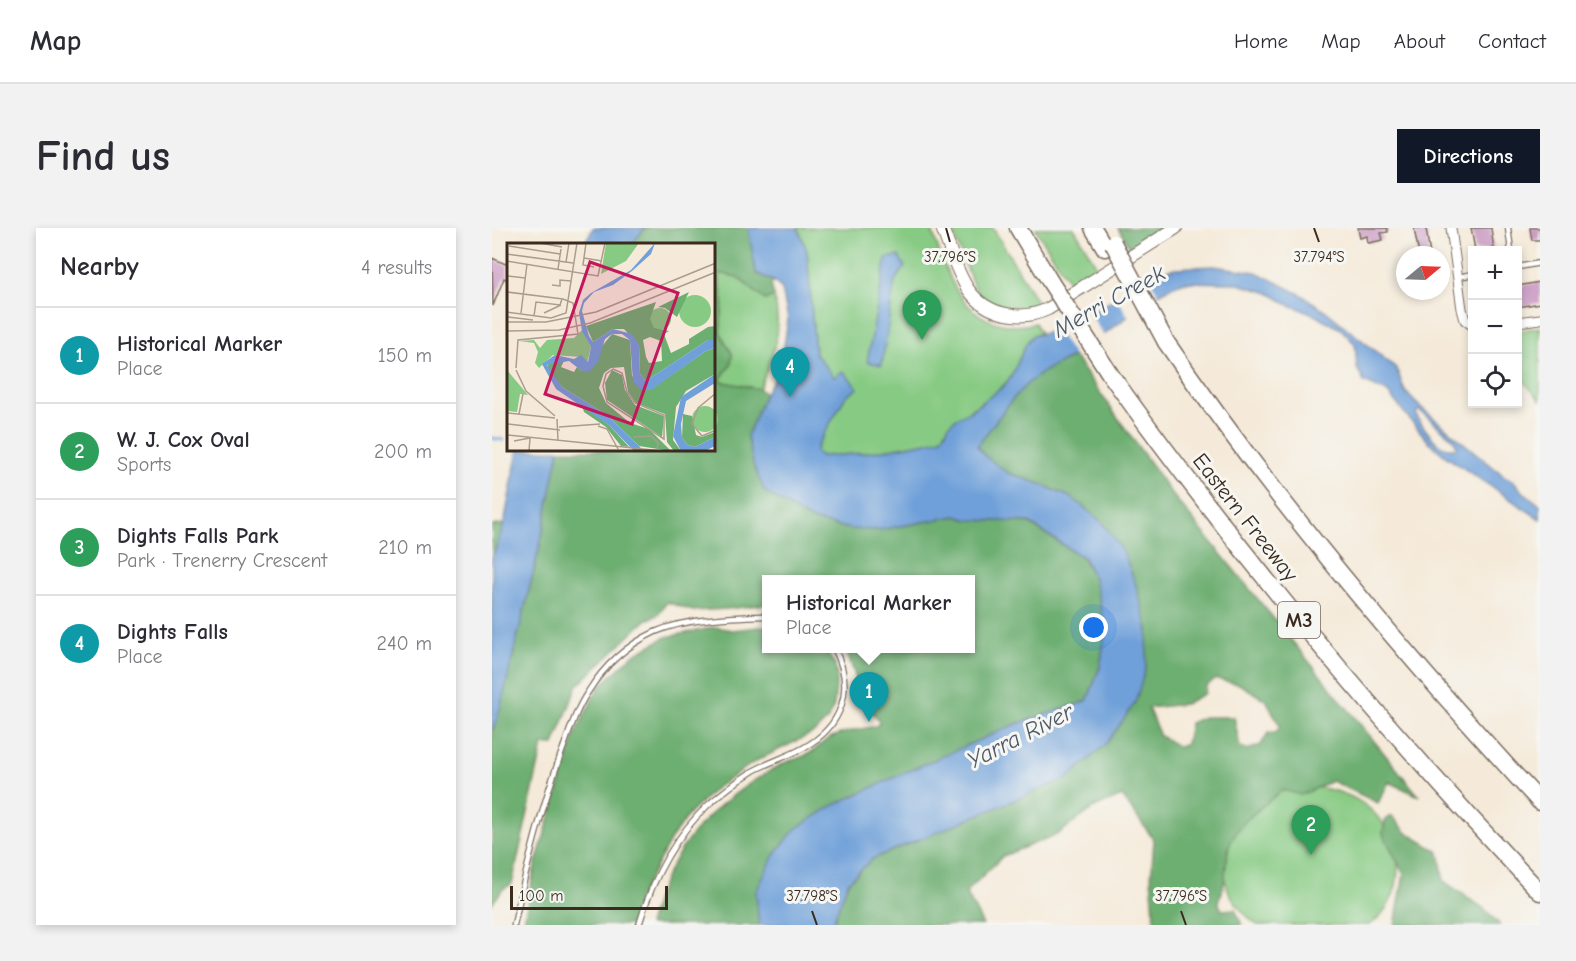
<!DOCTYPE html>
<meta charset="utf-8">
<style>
:root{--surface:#fff;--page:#f2f2f3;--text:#2b2b33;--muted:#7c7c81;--line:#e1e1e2;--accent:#111827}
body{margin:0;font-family:"Comic Neue",sans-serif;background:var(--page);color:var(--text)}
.controls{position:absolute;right:18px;top:18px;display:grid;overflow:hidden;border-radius:0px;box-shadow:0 3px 9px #0003}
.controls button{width:54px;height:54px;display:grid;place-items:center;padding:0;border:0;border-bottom:2px solid var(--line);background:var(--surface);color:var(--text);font:30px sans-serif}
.compass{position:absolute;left:904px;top:18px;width:54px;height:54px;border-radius:50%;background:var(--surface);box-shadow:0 3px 9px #0003;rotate:71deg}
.scale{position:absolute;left:18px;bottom:15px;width:158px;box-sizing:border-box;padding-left:6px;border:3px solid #3b2a1e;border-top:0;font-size:16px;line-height:21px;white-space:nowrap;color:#3b2a1e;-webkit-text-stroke:4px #f6f6f2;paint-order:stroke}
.you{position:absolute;left:602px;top:400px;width:21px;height:21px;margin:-15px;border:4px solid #fff;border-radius:50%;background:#1a73e8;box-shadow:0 0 0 9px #1a73e833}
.badge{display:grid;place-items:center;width:39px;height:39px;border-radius:50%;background:var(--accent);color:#fff;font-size:20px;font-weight:700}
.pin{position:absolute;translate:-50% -50px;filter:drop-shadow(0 2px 3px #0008)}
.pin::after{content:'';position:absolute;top:32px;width:21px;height:18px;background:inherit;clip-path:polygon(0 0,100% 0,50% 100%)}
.popup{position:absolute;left:270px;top:347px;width:213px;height:78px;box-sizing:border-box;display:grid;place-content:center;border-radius:0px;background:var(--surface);filter:drop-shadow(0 2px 4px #0005);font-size:20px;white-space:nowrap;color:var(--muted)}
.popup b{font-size:22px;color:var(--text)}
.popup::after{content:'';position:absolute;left:50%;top:100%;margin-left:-12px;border:12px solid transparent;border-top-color:var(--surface)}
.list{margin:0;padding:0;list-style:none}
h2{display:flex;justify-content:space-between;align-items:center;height:78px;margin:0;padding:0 24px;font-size:26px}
h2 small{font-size:20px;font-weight:400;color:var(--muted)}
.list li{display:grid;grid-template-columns:39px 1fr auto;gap:18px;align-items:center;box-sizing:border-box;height:96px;padding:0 24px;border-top:2px solid var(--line)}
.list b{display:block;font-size:22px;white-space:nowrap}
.list p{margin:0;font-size:20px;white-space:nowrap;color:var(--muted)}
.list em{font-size:20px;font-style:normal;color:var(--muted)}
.icon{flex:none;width:33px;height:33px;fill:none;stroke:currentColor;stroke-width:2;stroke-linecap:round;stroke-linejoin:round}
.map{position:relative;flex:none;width:1048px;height:697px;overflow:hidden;border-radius:0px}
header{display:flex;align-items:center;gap:36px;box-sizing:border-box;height:84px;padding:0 30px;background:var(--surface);border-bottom:2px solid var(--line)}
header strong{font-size:28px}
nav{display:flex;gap:33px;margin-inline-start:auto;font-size:21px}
.intro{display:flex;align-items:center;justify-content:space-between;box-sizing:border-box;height:144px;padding:0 36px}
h1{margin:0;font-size:42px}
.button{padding:15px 27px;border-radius:0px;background:var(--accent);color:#fff;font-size:21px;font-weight:700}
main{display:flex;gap:36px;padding:0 36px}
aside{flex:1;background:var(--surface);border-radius:0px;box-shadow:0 3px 9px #0003}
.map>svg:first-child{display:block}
</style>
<header>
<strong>Map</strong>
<nav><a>Home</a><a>Map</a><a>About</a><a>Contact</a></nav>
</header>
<div class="intro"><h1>Find us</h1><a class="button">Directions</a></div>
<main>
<aside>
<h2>Nearby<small>4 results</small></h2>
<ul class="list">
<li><span class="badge" style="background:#0f9aa8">1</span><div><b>Historical Marker</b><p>Place</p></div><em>150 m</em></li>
<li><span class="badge" style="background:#2e9e5b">2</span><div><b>W. J. Cox Oval</b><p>Sports</p></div><em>200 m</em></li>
<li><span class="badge" style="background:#2e9e5b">3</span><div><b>Dights Falls Park</b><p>Park · Trenerry Crescent</p></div><em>210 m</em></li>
<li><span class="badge" style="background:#0f9aa8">4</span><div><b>Dights Falls</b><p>Place</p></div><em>240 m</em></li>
</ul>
</aside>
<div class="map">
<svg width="1048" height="697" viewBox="0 0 1048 697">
<rect width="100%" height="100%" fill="#f6f6f2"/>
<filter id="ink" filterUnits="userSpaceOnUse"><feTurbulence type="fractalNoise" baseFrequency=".0167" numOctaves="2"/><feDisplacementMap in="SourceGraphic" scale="12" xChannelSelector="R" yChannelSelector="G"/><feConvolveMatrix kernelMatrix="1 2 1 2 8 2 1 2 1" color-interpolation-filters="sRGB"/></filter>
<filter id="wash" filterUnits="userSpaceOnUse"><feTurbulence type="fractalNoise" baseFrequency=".008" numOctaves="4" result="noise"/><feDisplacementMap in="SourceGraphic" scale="24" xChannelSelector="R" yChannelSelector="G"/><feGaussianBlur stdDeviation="1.35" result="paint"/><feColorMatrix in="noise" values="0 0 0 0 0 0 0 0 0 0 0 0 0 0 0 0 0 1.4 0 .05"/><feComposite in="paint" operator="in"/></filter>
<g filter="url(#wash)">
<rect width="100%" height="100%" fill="#f5ead9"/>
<path fill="#87ca83" stroke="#617a50" stroke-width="1.5" d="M306,0h133c13,35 23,80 63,94 13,4 28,5 41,1l5,10c-17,8 -19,27 -28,42 -12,19 -40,32 -58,46 -7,5 -8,12 -14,18 -39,9 -79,16 -119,17l-5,-4 1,-6 29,-51 -31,-42 -8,-102z
M459,0h42l48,80 -12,4 -23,-2 -26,-13 -7,-13z
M543,0h39l25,42 -26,18z
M227,45l18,4 28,23 9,-4c9,37 -1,59 -15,93l-40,-8 12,-17 1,-10 -12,-22 3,-30z
M1048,99v73l-22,-25v-44z
M818,559c19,1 37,6 52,16 42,28 50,91 8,122h-113c-15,-12 -33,-32 -33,-53 0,-13 4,-26 6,-39l47,-41z"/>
<path fill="#6dae71" stroke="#546c48" stroke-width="1.5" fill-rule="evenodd" d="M153,0h103l8,45 17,8 -2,4 3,11 -9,4 -28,-23 -18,-4 4,29 -3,30 12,22 -1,10 -12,17 40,8 6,4 -18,43 18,56 46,28 40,9 28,1 77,-14 13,4 58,2 56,36 11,20 12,51 -6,38 -13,34 -71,23 -112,49 -148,119 3,33h-111c21,-79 65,-124 136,-162 9,-4 18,-5 26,-10 8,-4 13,-13 22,-16 13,-6 30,-8 44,-11l4,-4 -17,-22 -17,-51 125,-1v-68h-204v24l-40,5 -34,2 -26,-9 -9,13 -12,5 -69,66 -23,59h-11l-31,139 -9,5 -11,15v-173l5,-10 44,-180 18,-91h155v-206h-82z
M626,0h46l-33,22z
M582,128l97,137 248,303 -30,-14 -11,21 -46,-22 -31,14 -19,-5c-17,15 -47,34 -53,57 -5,19 -2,36 -11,55l4,8 13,-1 7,16h-87l-4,-47 3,-38 -32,-44 -28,12 -36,26 -55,22 -37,36 17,33h-147l-2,-5 14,-38 24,-23 196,-81 80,-148 -12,-45 -14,-34 -50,-53 -32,-14 -32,-11 -23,-17 -8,-10 34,-45 16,-17 19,-14zM724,451l23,5 27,16 14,26 -4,6 -8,1 -7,12 -14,5 -7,-3 -6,-30h-30l-14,6 -4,21 -7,3 -19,-11 -12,-28 37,-4 20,-11 1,-7z
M12,296l-12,35v-33z
M275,398v22l57,1 11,16 2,12 -3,28 -6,14 -13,13 -59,29 -40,27 -28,27 -17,24 -34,62 -4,24h-110l12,-59 40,-132 23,-46 36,-34 32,-17 50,-10 16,3z
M900,588l15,17 32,19 5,29 42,29 14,15h-105l9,-51 -21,-40 2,-14z"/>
<path fill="#70a0d9" stroke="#56657c" stroke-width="1.5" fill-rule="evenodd" d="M101,0h52l-13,16h-48z
M256,0h50l9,23 8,102 19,24 9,-6 15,17 -12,8 -29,50 -1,6 5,4c40,-1 80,-8 119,-17l4,-4 5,-10 6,-6 17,-9 32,-24 7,-9 15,-33 6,-8 25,-6 33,-16 63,-40 22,-6 39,-2 42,6 44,22 26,17 70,57 9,23 12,13 71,59 18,14 8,4 7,9 19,15v14l-95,-63 -17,-15 -41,-49 -23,-10 -7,-14 -2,-24 -14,-15 -32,-17 -20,-7 -20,-12 -34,-10 -50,-1 -14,5 -12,7 -85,62 -28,14 -19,14 -16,17 -34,45 8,10 23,17 32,11 32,14 30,24 21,29 13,34 12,45 -2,37 -11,36 -29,41 -38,34 -196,81 -24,23 -14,37 2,6h-77l-3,-33 17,-35 22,-28 37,-23 72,-33 112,-49 71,-23 13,-34 6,-38 -12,-51 -10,-20 -56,-36 -59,-2 -13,-4 -77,14 -28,-1 -40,-9 -46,-28 -11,-25 -7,-31 18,-43 12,-18 5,-16 6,-40 -6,-30 -9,-8 -17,-8zM927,182l33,28 6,9c-16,4 -23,-5 -32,-17 -4,-6 -8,-9 -10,-17z
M407,28l6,11 -10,13 -13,85 -15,-3 19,-104z
M26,222h41l-18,91 -44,180 -5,10v-172l12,-35z"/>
<path fill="#f5ead9" d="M655,47l13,22 -30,22 -15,-24z
M596,83l16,25 -28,23 -21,-32z"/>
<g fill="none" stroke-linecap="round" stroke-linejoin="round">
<path stroke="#70a0d9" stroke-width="3" d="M0,210l11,2"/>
</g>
<g id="blocks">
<path fill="#c999c2" d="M866,0h29l1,4 -7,1 2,7 -15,3 -1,-7 -7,2z
M922,0h12l4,27h-11z
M979,0h20l3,22h-19z
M1038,0h10v12h-8z
M0,30l16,7v15l-4,-2 -11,28z
M1048,54v21l-22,4v-21z"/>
</g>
</g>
<g filter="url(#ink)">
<use href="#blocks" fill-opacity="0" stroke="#7c6d5f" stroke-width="1.5"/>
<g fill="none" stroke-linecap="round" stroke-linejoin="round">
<g stroke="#7c6d5f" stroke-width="7">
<path id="lane" d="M1016,0l3,22
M1026,39l22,-4
M967,49l14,-3
M22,697c13,-61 28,-121 50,-179 7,-19 13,-38 24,-54 16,-26 39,-47 67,-60 32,-14 77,-15 112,-16
M147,697c13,-45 36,-89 70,-121 14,-12 28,-23 44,-33 16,-9 34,-14 50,-23 39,-21 53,-59 31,-100"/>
</g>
<g stroke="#7c6d5f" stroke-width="11">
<path id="street" d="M959,0l11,81 3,11 8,6
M1026,94l22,-3"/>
</g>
<g stroke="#7c6d5f" stroke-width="14">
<path id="secondary" d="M450,0c8,20 14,43 26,61 18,26 52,33 80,20l128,-81"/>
</g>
<g stroke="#7c6d5f" stroke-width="19">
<path id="highway" d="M526,0l33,55
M601,0l12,20
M674,114c112,163 240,315 374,460
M618,146c131,183 275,355 430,518"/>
</g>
<use href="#lane" stroke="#fff" stroke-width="4.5"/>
<use href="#street" stroke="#fff" stroke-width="9"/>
<use href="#secondary" stroke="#fff" stroke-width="12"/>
<use href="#highway" stroke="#fff" stroke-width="16"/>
<g stroke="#7c6d5f" stroke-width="19" stroke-linecap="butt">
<path id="highway-bridge" d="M621,15l53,99
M559,55l59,91"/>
</g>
<use href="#highway-bridge" stroke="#fff" stroke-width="16"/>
</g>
</g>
<path fill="none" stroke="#3b2a1e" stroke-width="2" d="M454,0l4,14M822,0l5,14M320,683l5,14M689,683l5,14"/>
<g text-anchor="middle" stroke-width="6" stroke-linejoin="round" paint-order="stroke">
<rect fill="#f6f6f2" stroke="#73675e" stroke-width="1.5" x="786" y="374" width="42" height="36" rx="4.5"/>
<g font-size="21" font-weight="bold" fill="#3b2a1e">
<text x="807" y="399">M3</text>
</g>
<g font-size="22" fill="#3b2a1e" stroke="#f6f6f2">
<text transform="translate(754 289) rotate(52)" y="8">Eastern Freeway</text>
</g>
<g font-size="24" font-style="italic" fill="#505969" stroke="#f6f6f2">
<text transform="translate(617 73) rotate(-29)" y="8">Merri Creek</text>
<text transform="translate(528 508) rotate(-27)" y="8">Yarra River</text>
</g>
</g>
<g transform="translate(15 15)">
<rect width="208" height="208" fill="#f5ead9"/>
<path d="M99,0h33l-13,18 -25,13zM172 68a16 16 0 1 1 32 0a16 16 0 1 1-32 0ZM142 76a11 11 0 1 1 22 0a11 11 0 1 1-22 0ZM75,87l9,17 -4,16 -6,-6 -28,-2 -14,13 -4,-5 3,-11 -4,-9 -15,-2 15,-1 6,8 7,-8 27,-2zM0,127l21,25 -8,-1 -3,18 -10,-1zM185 176a13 13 0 1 1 26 0a13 13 0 1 1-26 0Z" fill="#87ca83"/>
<path d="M182,49l-12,25 -12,-9 -7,-1zM149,59l-6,17 4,9 15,3 -5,3 7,19 18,-9v-5l19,-12 7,-1v14h-7l-62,41 -6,-7 -1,-29 -15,-16h-11l-20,13 -7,-16zM143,94l11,4 1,20 -13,2 -3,-6 -3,-17zM105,91l18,6 2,36 18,14 56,-39 9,-3v26l-29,17 -10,16 -3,33 8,11h-7l-7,-9 -2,-28 -29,-11 -8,-11 -4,-25 -13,1 -7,5 -5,15 7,15 24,20 19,6 22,22 -32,-5 -32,-31 -45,-28 -15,-19 2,-6 15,-1 -3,6 13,5 3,-5 5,4zM105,127l10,5 3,15 10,15 29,11 -2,21 -55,-37 -2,-17zM75,162l28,21 19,21 -8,-1 -15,-19 -22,-15zM176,171l9,2 4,19 6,2 13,-5v5l-20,10 -7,-2 -6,-7z" fill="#6dae71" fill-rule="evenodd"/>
<path d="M148,0l-4,11 -19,17 -19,14 -19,7 -10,11 -2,8 7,25 4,6 20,-13 19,5 7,11 1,29 6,7 62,-41h7v8l-9,3 -55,39 -11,-1 -7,-7 -3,-42 -8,-6h-10l-7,5 -7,23 -8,9h-8l-13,-10 -22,4 15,22 45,28 37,36h-10l-24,-25 -54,-37 -14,-25 13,-9 19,4 7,-4 7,7 3,-15 -9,-16 -3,-18 4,-13 8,-7 40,-23zM208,131v9l-29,18 -5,23 1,14 6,7 7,2 20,-10v9l-10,5h-24l-8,-15 8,-39z" fill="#70a0d9"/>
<path fill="none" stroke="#ab9d8e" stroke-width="1.5" d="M33,0l22,4M79,0l-3,22 11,2M2,3l51,8M0,11l66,9M77,15l18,3M0,18l91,15 7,-33M59,19l3,-19M51,26l3,-20M0,33l18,2M45,42l8,1v-6l11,1M0,49l56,7M0,69l44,6 15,-5 11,-70M14,70l6,-49M37,70l17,-8M27,73l2,-14 24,3 2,-6M0,74l26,3M0,79h39l50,-10 120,-49M0,88l52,-1 31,-7 126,-51M9,125l2,-28 60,-6 -5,-31 -10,-4M106,126l9,4 5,19 8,11 29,12v24l-57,-37 -4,-16 3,-12zM9,127l10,21 29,25M209,150l-18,15 -6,16 10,12 14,-6M0,170l48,5M12,171l4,-20M50,176l1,21M0,181l53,6M91,183l9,3 11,20M52,184l41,-3M0,192l155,16M127,194l17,-1 7,7 -1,6M7,198l16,-3 -1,13"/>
<path fill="#c2185b" fill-opacity="0.15" stroke="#c2185b" stroke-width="3" d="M83,19l88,31 -46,131 -87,-30z"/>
<rect width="208" height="208" fill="none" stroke="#3b2a1e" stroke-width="3"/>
</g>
<g font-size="15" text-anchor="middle" fill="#3b2a1e" stroke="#f6f6f2" stroke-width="6" stroke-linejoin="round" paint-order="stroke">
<text x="458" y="34">37.796°S</text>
<text x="827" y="34">37.794°S</text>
<text x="320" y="673">37.798°S</text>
<text x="689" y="673">37.796°S</text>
</g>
</svg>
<div class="controls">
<button>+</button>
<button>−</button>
<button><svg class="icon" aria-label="locate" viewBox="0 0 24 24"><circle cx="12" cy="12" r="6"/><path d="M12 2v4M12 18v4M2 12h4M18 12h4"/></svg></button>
</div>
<svg class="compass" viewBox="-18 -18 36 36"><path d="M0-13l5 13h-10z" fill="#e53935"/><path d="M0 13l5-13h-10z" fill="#7c7c81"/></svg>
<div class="scale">100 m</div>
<div class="you"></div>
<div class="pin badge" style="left:377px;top:494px;background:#0f9aa8">1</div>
<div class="popup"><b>Historical Marker</b>Place</div>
<div class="pin badge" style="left:819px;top:627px;background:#2e9e5b">2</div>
<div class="pin badge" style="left:430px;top:112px;background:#2e9e5b">3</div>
<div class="pin badge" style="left:298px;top:169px;background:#0f9aa8">4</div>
</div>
</main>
